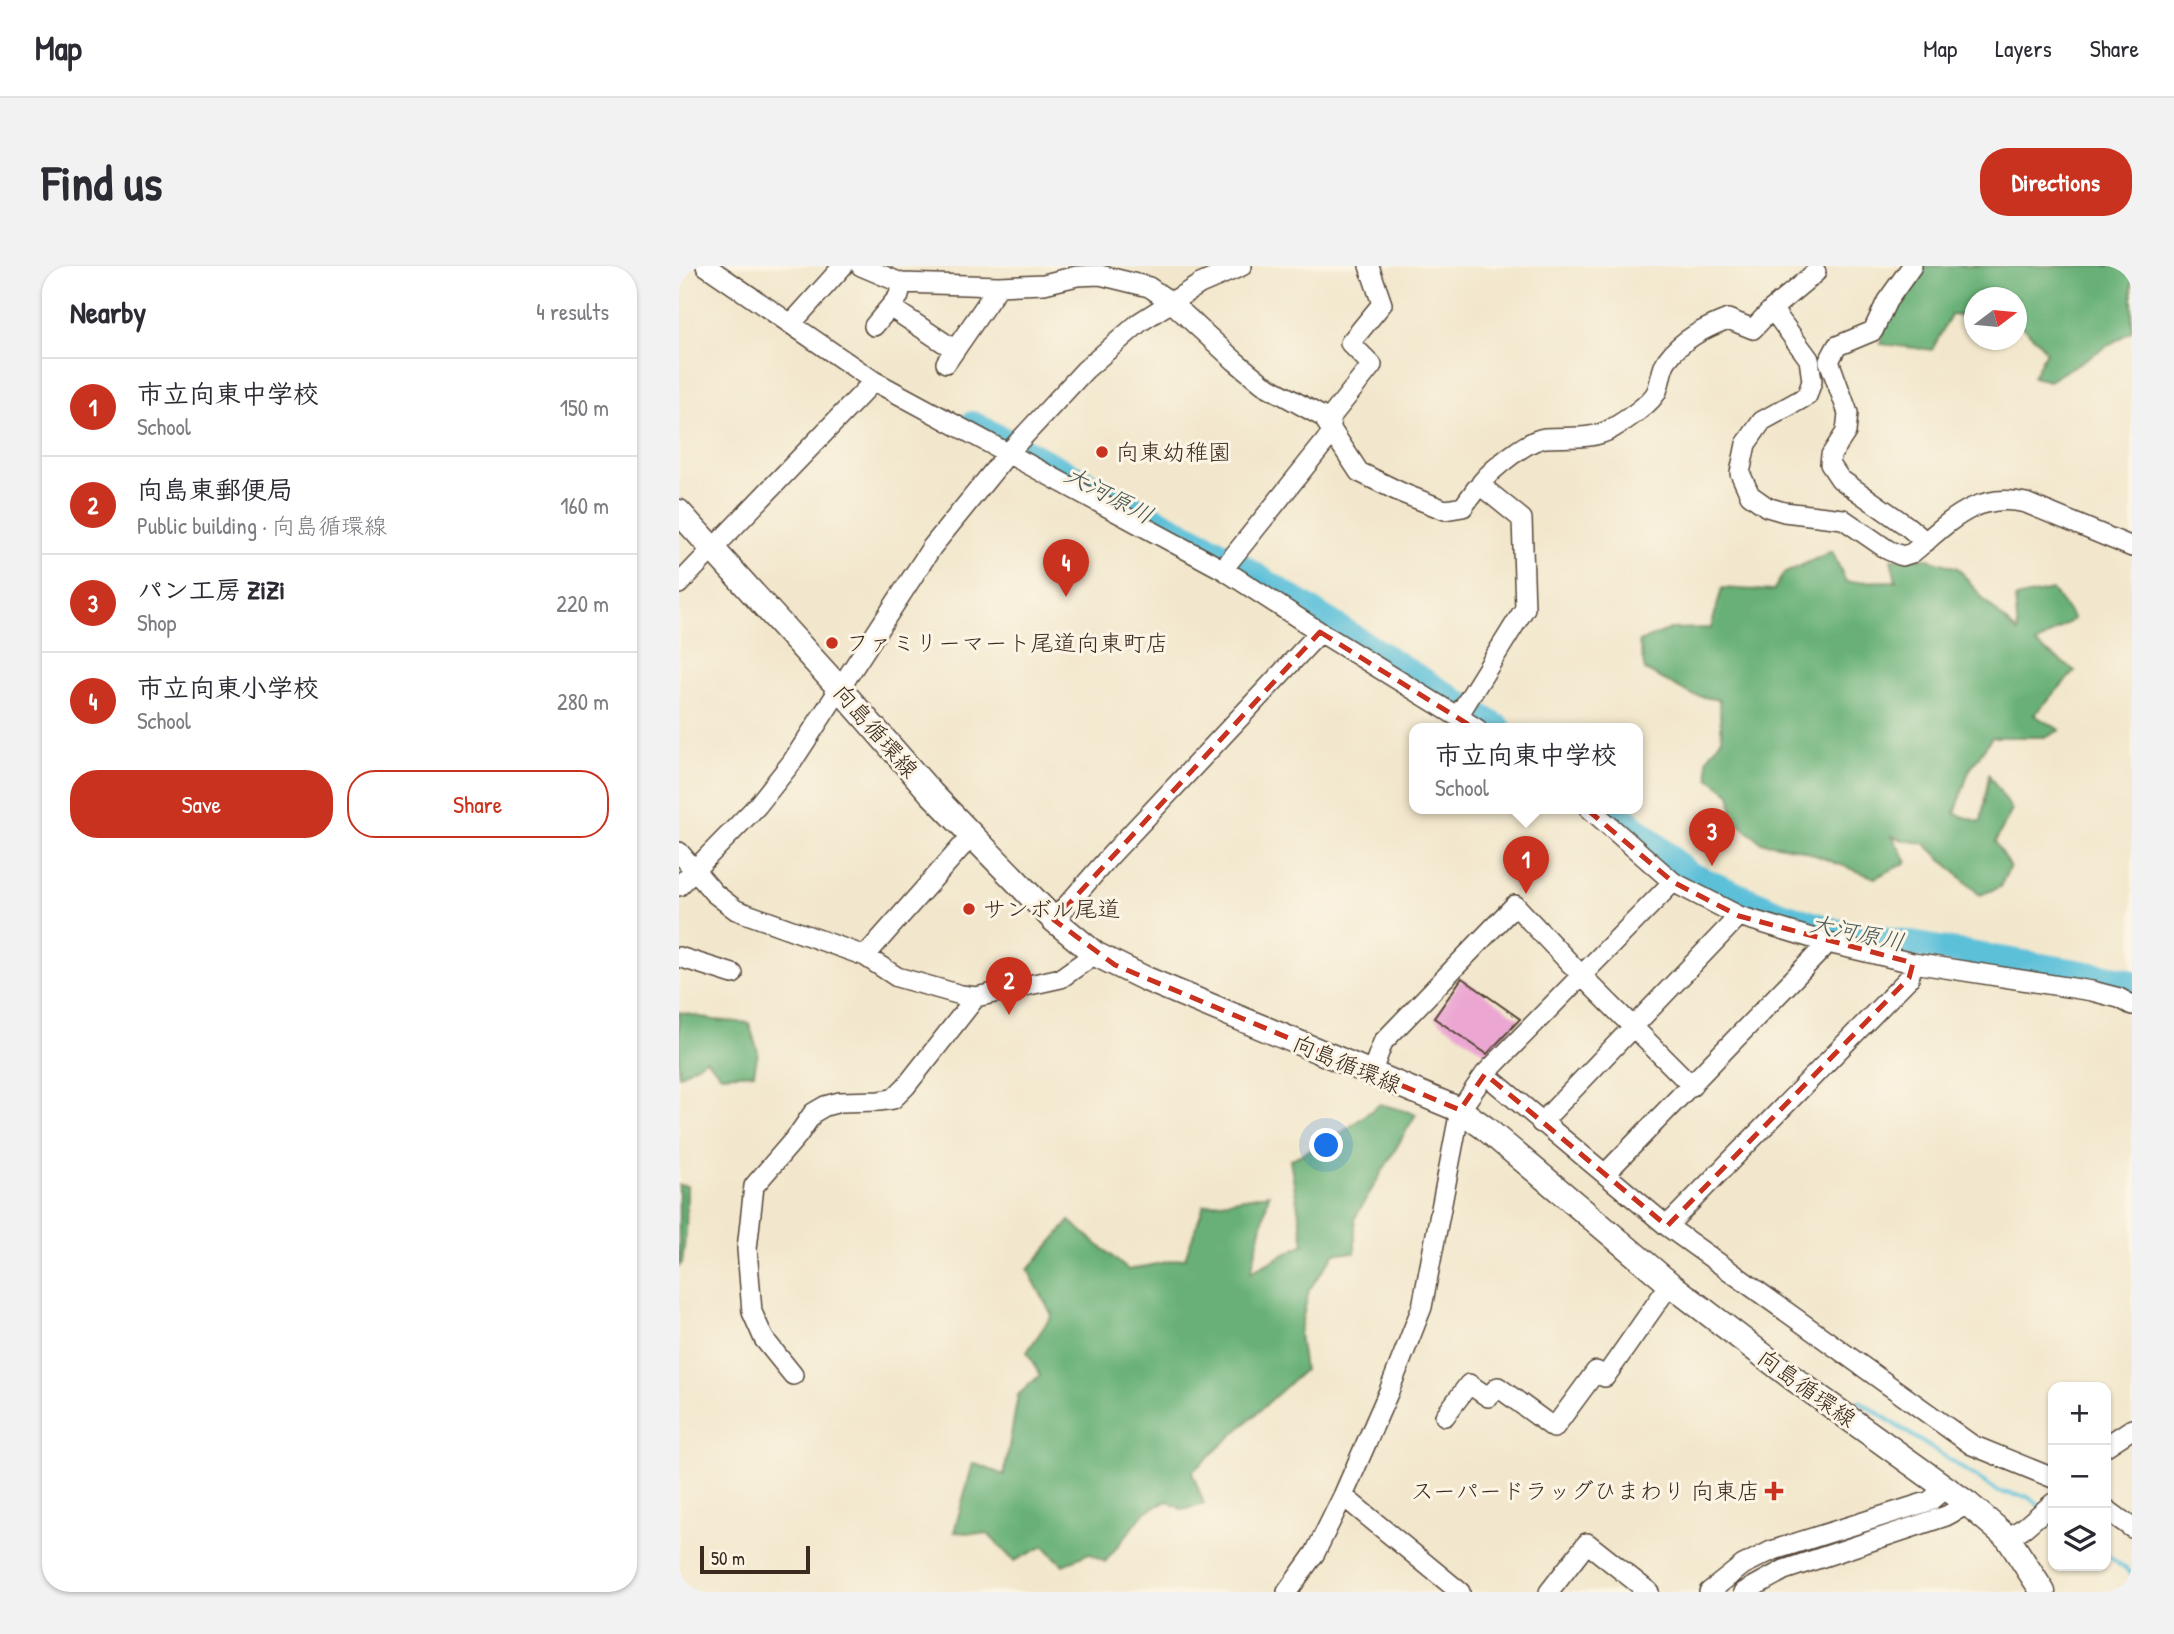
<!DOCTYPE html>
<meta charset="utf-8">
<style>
:root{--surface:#fff;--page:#f2f2f3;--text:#2b2b33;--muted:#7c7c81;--line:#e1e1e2;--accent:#c8321e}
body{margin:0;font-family:"Patrick Hand","Klee One",sans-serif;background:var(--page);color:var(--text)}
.controls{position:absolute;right:21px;bottom:21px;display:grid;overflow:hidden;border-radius:14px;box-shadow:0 2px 5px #0004}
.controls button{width:63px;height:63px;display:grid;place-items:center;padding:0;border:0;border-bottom:2px solid var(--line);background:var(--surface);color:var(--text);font:35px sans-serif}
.compass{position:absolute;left:1285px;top:21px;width:63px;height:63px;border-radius:50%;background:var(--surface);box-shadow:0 2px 5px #0004;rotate:74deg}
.scale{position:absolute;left:21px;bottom:18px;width:110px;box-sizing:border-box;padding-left:7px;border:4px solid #3b2a1e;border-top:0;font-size:19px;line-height:24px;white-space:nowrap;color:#3b2a1e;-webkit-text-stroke:5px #fcf5e5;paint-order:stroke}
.you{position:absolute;left:648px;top:880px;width:24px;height:24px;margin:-18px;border:5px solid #fff;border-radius:50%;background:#1a73e8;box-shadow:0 0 0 10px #1a73e833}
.badge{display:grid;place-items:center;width:46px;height:46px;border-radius:50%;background:var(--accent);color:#fff;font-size:23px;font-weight:700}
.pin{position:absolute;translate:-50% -58px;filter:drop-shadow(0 2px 4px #0008)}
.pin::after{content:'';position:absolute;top:37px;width:24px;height:21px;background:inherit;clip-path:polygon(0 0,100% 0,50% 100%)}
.popup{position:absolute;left:730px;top:457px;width:234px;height:91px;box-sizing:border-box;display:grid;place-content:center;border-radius:14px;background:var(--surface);filter:drop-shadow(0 2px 5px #0005);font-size:23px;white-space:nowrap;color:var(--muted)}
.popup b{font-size:26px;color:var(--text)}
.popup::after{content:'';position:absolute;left:50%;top:100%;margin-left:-14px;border:14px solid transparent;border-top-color:var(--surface)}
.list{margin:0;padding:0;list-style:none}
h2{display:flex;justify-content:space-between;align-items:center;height:91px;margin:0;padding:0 28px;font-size:30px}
h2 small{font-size:23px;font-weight:400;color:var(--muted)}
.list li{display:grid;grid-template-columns:46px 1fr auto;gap:21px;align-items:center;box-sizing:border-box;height:98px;padding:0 28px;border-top:2px solid var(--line)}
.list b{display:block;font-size:26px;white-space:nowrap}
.list p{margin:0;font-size:23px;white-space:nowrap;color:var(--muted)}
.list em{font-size:23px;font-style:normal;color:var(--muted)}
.actions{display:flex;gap:14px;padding:21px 28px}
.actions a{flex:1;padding:16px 0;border:2px solid var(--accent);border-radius:28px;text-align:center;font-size:24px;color:var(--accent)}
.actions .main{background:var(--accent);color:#fff}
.icon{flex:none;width:38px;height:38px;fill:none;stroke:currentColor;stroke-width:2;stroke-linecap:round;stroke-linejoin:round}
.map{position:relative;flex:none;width:1453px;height:1326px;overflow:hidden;border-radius:28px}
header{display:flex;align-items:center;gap:42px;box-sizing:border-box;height:98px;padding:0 35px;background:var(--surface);border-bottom:2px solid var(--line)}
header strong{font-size:33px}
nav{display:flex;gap:38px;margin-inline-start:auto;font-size:24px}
.intro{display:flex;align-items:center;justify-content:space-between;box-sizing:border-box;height:168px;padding:0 42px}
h1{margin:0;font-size:49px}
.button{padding:18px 32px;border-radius:28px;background:var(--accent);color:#fff;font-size:24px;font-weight:700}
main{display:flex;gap:42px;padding:0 42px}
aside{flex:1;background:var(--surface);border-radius:28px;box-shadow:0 2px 5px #0004}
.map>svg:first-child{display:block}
</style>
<header>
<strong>Map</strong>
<nav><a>Map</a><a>Layers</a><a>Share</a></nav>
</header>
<div class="intro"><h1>Find us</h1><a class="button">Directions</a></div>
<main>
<aside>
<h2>Nearby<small>4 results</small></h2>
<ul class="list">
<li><span class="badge">1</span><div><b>市立向東中学校</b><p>School</p></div><em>150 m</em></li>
<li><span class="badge">2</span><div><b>向島東郵便局</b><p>Public building · 向島循環線</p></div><em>160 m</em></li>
<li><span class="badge">3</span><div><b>パン工房 ZiZi</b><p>Shop</p></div><em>220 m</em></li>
<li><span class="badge">4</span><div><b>市立向東小学校</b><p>School</p></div><em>280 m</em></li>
</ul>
<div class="actions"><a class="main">Save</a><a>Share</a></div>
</aside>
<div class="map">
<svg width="1453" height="1326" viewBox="0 0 1453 1326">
<rect width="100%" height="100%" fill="#fcf5e5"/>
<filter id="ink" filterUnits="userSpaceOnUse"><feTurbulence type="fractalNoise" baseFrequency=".0143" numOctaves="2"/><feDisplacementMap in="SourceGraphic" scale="14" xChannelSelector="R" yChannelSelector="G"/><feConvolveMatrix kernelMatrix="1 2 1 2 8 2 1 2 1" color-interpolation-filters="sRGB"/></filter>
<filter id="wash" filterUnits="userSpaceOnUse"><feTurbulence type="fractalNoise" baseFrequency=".00686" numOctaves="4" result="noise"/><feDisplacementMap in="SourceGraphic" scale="28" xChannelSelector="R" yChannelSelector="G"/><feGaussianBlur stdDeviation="1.57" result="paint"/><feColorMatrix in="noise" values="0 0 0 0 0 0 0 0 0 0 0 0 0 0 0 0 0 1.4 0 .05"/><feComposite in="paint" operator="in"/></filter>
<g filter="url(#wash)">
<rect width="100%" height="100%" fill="#f2e7cc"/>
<path fill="#68b077" stroke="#526d4a" stroke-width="2" d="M1241,0h212v65l-83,50 -16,-4 13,-25 -7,-10 -22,-20v-24h-42l-1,19 -23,-2 -19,35 -52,-6 8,-30z
M1153,285l14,31 50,-1 -5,-22 34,-1 33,10 26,32 34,33 -3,-35 37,-8 22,29 -38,25 39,27 -41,44 26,15 -13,7h-55l-23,34 -14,43 26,8 8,-47 23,35 -17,32 15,24 -10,21 -20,8 -56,-52 -21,-3 -11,-4 15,26 -32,16 -76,-29 -38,-7 -29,-24 -1,-24 -22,-16 -2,-19 15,-21 -3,-38 -26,-5 -48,-25 -6,-28 31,-13 41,-1 11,-40 51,3 10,-17z
M0,746l35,8 35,3 9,29 -4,21 -33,2 -15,-16 -27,17z
M701,838l36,10 -61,104v35h-20l-26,37 -10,44 5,36 -112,102 12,32 -21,6 -16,-9 -22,11 -40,50 -16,-9 -26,12 -19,-19 -30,15 -26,-27 -34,-2 19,-69 31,12 14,-80 22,-20 -13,-23 25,-37 -24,-45 42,-49 58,49 57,-12 19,-53 65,-11 -18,78 53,-28 -14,-84 50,-26z
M0,919l8,1 -1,44 -4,33 -3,3z"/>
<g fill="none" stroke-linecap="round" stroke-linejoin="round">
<path stroke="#5bc0d9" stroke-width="4.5" d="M1180,1135l140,91 29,5 13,10
M1427,1288l26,20"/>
<path stroke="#5bc0d9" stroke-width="26" d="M294,158l242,126 284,178
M934,542l76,66 92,40 53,17 290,49 8,4"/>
</g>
<g id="blocks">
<path fill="#eba7d2" d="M783,712l58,41 -33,35 -53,-36z"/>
</g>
</g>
<g filter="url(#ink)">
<use href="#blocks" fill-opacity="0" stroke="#564638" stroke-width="2"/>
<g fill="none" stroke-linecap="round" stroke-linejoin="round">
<g stroke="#564638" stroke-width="22">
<path id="minor" d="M27,0l168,115 350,189 96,62 156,96
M182,0l40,17 98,3 45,-2 33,-8 23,-1 49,12 22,15 64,59 28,23 60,33 36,55 43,21 43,17 18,-3 13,-18h9l37,30 3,89 -67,108
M1233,0l-25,35 -14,30 -36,15 -8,15 19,52 -2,19 -15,23 -1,9 10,15 67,47 19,16
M211,41l65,43
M1093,43l37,50 3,22 -5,15 -45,25 -16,23 -6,29 10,22 17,12 17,5 59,7 45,31 14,6 10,-3c36,-29 62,-62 114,-50l106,44
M112,58l52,-58
M195,60l25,-30 2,-13
M267,97l53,-77
M802,222v-5c11,-14 46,-43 64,-45 23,-2 46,3 68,-10 12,-7 39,-25 44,-37 4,-10 4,-22 10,-31 15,-21 38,-32 61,-41l25,10 19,-20 44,-37
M549,297l104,-130 -2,-15 42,-53 -22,-22 32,-39 -13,-38
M0,318l195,-203
M910,542l84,74 66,34 89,27 85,20 179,28 27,7 13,7
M0,586l35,41 22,17 129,46 32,21 64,18 15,2 85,-19 34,-24
M0,620l78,-80 35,-44 140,-215 77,-95 76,-82 55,-48 60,-38 42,-18
M375,654l56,-64 210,-224
M186,690l107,-121
M0,691l54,17
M692,808l12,-32 132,-137 67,71 110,110
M806,808l182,152 305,219 81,33
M862,857l198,-207
M926,908l223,-231
M988,960l242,-248 4,-15
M114,1109l-29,-36 -12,-27 -5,-63 7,-63 44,-51 15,-22 12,-7 15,-4 39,-1 14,-2 13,-13 70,-89
M766,1150l24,-32 19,13 10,-10 56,41 42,-57 9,6 65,-93
M1427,1180l26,-17
M664,1230l117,96
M1427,1243l26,19
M1329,1272l17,-11 28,-24
M608,1326l28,-39 28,-57 46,-105 33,-84 38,-197 25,-36 188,-192
M870,1326l38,-49 62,49
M1030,1326l34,-27 28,-14 159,-50 15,-13
M1065,1326l40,-22 162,-54 22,-12"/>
</g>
<g stroke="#564638" stroke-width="27">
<path id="major" d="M0,246l161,177 91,104 123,127 41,34 51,25 314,131 25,18 185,156 124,95 174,125 40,34 35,54"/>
</g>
<use href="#minor" stroke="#fff" stroke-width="19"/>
<use href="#major" stroke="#fff" stroke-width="24"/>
</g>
</g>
<path fill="none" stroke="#c8321e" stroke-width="5" stroke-dasharray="14 9" stroke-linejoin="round" d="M641,366l218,136 135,114 66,34 174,47 -4,15 -242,248 -182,-152 -25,36 -345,-145 -61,-45z"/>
<g fill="#c8321e" stroke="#fcf5e5" stroke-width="2.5">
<circle cx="423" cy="186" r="7"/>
<circle cx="153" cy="377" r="7"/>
<circle cx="290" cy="643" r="7"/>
<path d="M1091.5 1214.5h7v7h7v7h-7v7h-7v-7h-7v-7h7z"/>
</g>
<g text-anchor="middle" stroke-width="6" stroke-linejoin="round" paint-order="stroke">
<g font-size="23" fill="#3b2a1e" stroke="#fcf5e5" text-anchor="start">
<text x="437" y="194">向東幼稚園</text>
<text x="167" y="385">ファミリーマート尾道向東町店</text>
<text x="304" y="651">サンボル尾道</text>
<text x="1081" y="1233" text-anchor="end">スーパードラッグひまわり 向東店</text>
</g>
<g font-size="23" fill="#3b2a1e" stroke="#fcf5e5">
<text transform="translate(197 465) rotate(49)" y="8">向島循環線</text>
<text transform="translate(668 798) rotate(23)" y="8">向島循環線</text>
<text transform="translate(1128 1122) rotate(36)" y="8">向島循環線</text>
</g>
<g font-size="24" font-style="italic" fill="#455756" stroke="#fcf5e5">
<text transform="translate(430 229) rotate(28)" y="8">大河原川</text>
<text transform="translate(1178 667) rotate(12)" y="8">大河原川</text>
</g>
</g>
</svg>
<div class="controls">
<button>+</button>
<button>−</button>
<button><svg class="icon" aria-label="layers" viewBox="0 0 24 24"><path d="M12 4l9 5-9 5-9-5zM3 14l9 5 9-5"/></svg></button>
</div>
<svg class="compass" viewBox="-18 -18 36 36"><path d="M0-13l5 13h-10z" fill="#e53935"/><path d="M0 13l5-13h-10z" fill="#7c7c81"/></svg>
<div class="scale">50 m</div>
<div class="you"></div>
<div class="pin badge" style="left:847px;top:628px">1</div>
<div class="popup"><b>市立向東中学校</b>School</div>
<div class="pin badge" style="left:330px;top:749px">2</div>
<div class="pin badge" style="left:1033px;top:600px">3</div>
<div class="pin badge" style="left:387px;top:331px">4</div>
</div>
</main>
